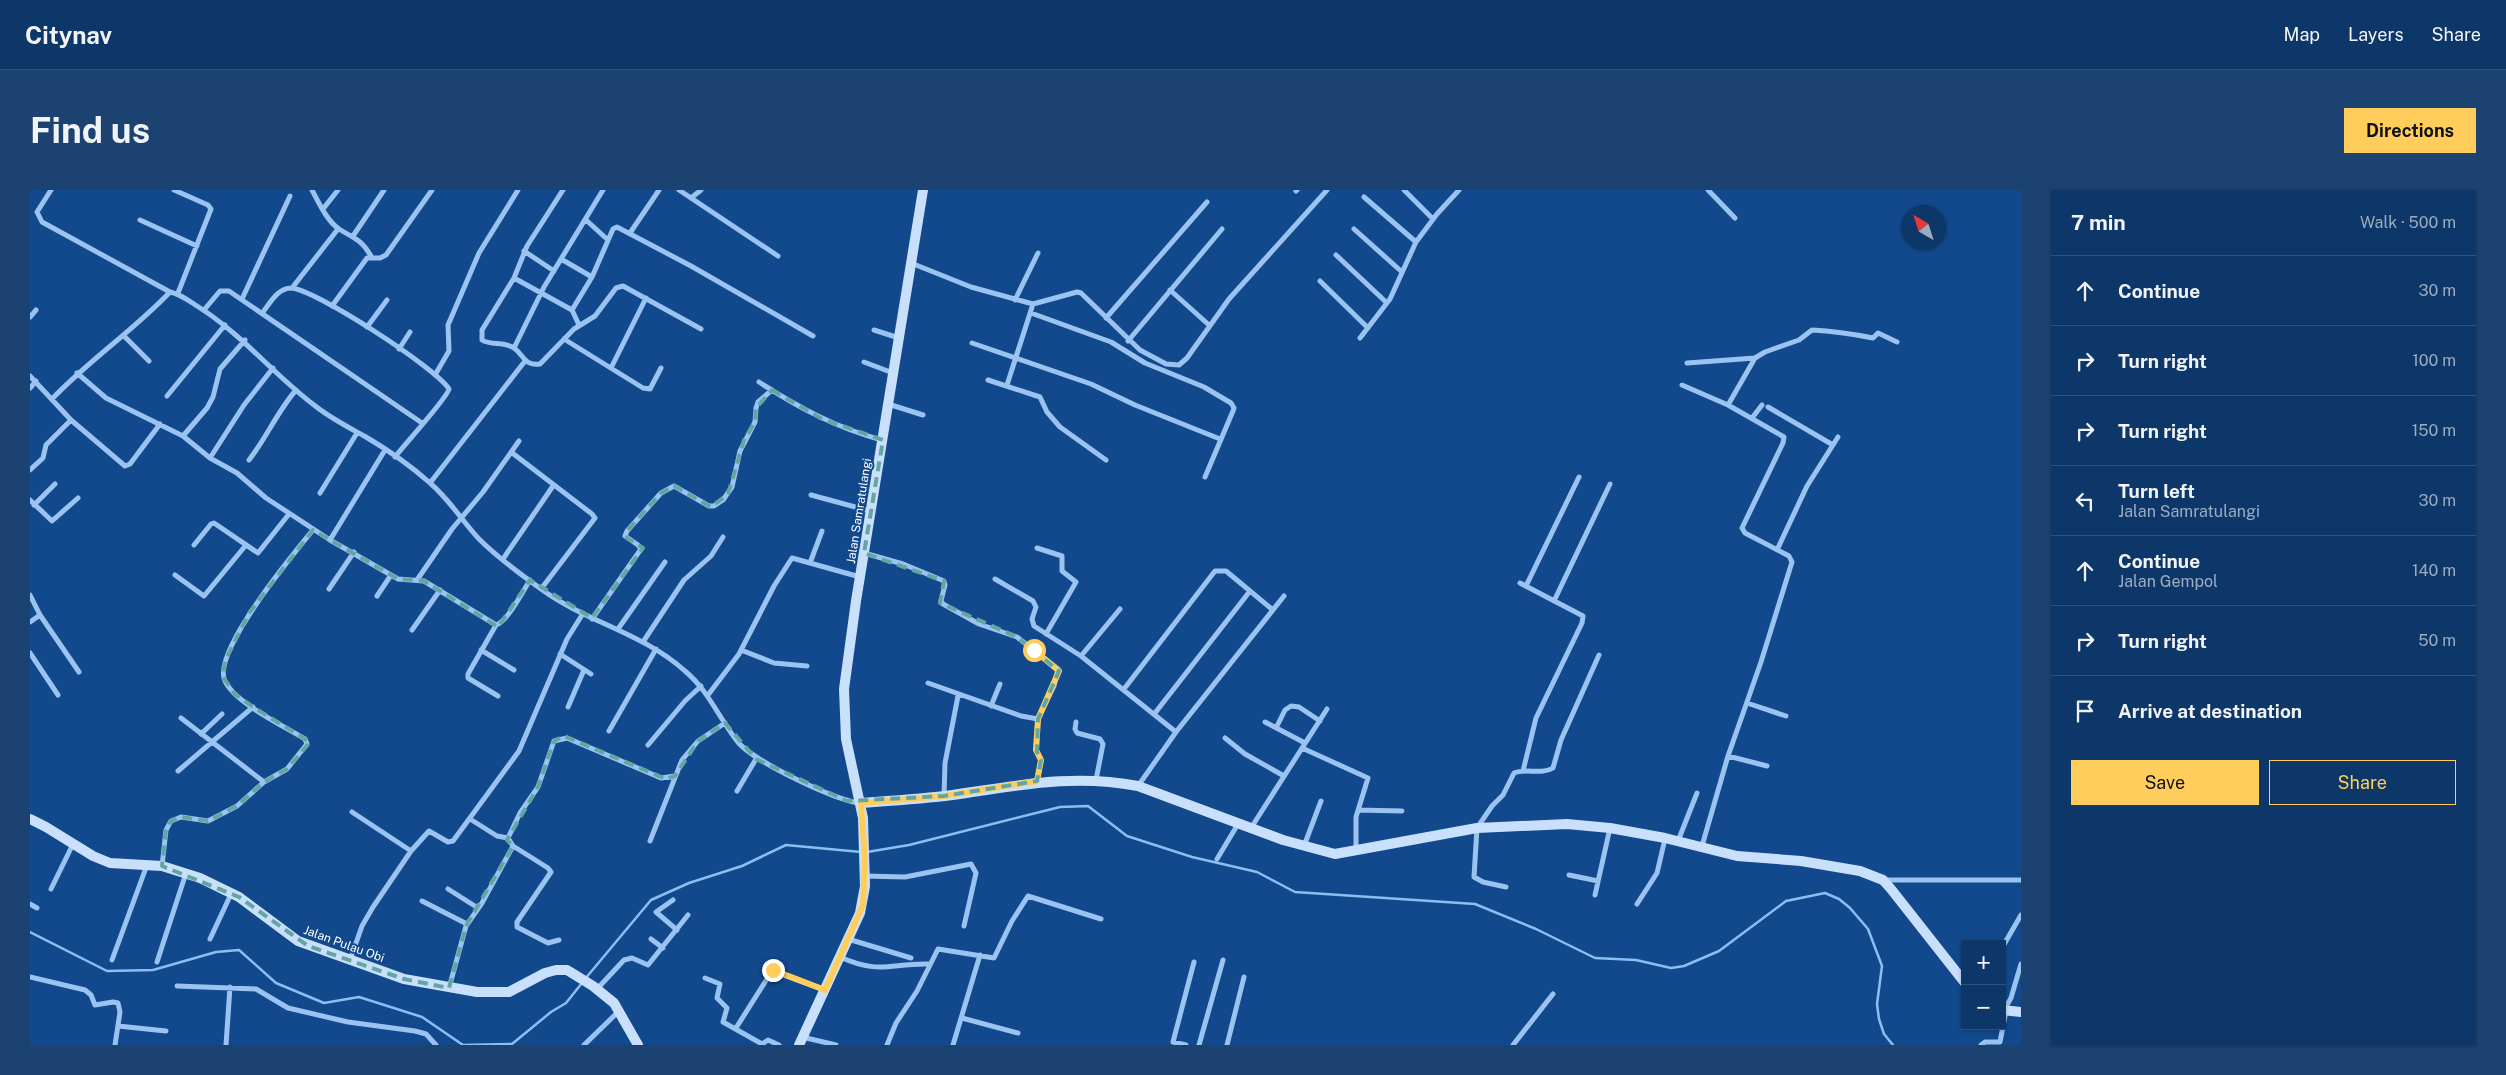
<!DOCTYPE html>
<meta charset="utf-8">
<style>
:root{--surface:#0e3769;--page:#1c4271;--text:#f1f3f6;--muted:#9bacc0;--line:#2e517d;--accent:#ffcd5b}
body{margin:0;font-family:"Public Sans",sans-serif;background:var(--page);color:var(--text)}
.controls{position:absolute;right:15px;bottom:15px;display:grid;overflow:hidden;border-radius:0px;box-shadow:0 1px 4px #0004}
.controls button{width:45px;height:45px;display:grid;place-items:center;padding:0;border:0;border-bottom:1px solid var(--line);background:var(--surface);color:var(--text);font:25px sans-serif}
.compass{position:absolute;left:1871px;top:15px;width:45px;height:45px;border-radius:50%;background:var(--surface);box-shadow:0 1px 4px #0004;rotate:321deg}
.stop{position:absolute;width:15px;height:15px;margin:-11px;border:4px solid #ffcd5b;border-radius:50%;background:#fff}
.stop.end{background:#ffcd5b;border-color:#fff;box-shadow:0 1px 5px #0008}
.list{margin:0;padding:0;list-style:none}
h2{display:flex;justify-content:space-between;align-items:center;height:65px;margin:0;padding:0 20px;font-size:21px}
h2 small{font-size:16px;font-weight:400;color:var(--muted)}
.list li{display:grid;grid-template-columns:32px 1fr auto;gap:15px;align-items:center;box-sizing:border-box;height:70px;padding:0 20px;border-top:1px solid var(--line)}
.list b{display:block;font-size:19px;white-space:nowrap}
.list p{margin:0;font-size:16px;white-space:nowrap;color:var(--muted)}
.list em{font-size:16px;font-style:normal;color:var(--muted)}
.actions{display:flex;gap:10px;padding:15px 20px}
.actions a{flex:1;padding:11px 0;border:1px solid var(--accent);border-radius:0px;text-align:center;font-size:18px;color:var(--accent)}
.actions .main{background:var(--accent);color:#111}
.icon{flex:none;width:28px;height:28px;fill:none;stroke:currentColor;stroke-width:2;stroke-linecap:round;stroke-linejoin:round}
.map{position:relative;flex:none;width:1991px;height:855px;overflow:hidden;border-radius:0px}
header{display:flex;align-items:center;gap:30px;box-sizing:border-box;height:70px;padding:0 25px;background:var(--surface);border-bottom:1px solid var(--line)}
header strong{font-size:24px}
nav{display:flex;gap:28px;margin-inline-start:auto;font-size:18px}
.intro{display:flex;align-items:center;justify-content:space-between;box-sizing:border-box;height:120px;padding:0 30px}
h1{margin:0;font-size:35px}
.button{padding:12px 22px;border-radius:0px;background:var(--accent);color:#111;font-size:18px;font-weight:700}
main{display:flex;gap:30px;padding:0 30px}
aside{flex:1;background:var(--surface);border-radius:0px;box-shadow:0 1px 4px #0004}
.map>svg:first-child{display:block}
</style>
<header>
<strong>Citynav</strong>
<nav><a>Map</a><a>Layers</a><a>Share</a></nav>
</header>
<div class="intro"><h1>Find us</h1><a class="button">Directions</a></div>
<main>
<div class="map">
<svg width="1991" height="855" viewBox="0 0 1991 855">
<rect width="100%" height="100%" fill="#12498c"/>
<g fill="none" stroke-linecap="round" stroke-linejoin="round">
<path stroke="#8cbef4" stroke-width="2.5" d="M837,662l42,-7 151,-38 28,-1 39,30 65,21 65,15 38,20 180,12 61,25 59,29 41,2 35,8 13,-2 35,-15 67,-50 39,-8 14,6 11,9 18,21 14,37 -5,38 2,15 5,15 9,11
M0,742l77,39 46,-1 63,-18 23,-2 37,33 48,20 35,-6 63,20 41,28 49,-1 39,-32 15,-9 16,-20
M555,789l66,-79 38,-17 53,-17 44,-21 75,7"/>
<path stroke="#9bc3f1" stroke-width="5" d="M21,0l-14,22 5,10 128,70c10,2 18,8 27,14 45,28 76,68 117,99 16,13 34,22 52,32 22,13 45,29 64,46 20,17 32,38 49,56 18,18 41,35 62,50 45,33 102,44 144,82 23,19 34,47 52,70 14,19 100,61 124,62
M144,0l34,15 3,4 -33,84
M282,0c7,13 15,31 27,39 16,10 22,10 32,27
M533,0l-36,56 -13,32 -32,52v10c9,6 22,1 32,8 10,7 10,18 26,16l34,-35 21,-13 21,-28 7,-2 78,43
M649,0l99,66
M1374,0l29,29
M1678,0l27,28
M1266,1l1,-1
M1334,7l52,45
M661,8l10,-8
M293,19l15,-19
M110,30l57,26
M556,30l22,20
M1324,39l48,43
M600,43l29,-43
M323,46l31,-46
M494,61l30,20
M1306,65l51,48
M531,69l31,18
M881,73l60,24 62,17 44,-12 4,1 59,57 26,14 13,1 8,-7 42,-59 98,-109
M484,88l58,32 20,-33 21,-48 4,-2 74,39 122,70
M1290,91l48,47
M262,98l46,-59
M1140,100l39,35
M212,109l48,-103
M985,110l23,-47
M302,116l35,-48h13l6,-3 46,-65
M174,120l16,-19h9l193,132
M542,120l7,15
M233,122c7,-9 15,-24 28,-24 24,1 145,80 158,101 -1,8 -45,56 -54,68
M1001,123l80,29 34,21 59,24 27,16 3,5 -1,3 -28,66
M0,127l6,-7
M1076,128l101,-116
M337,137l20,-27
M844,140l25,8
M94,146l25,25
M1330,148l30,-39 26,-57 21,-28 22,-24
M534,149l79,49 7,1 11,-21
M1098,151l94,-112
M942,153l119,41 44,21 85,34
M484,158l30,-61 59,-97
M369,159l11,-17
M834,172l29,11
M1657,173l68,-5
M581,178l35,-70
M47,183l29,25 77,38 27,22 27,15 29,25 64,42 68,39 26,2 72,44
M405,185l14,-24 -1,-26 31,-72 39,-63
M0,186l41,44 54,46 5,-2 30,-40
M958,190l52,17 7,15 13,15 46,33
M729,192c39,25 77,46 123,58
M977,195l26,-81
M1652,195l46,20 56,32 -1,6 -41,85 3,5 44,23 3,6 -31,100 -33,94 -26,90
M0,198l6,-7
M137,206l58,-71
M22,209c37,-39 81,-68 118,-107
M858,214l35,11
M1698,215l27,-47 10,-6 34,-12 13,-10c21,1 41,4 61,8l5,-5 19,9
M1738,217l65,38
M1722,228l10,-13
M153,246l24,-28 6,-11 7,-28 25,-29
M481,262l81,62 3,4 -54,71
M180,268l34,-53 29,-37
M219,270c18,-23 28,-48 47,-70
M0,280l13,-12 3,-13 25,-25
M400,293l95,-122
M290,303l37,-60
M781,305l59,16
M0,310l22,21 26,-23
M4,315l21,-21
M300,350l55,-90
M164,355l17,-21 3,-1 44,30 31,-39
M1007,358l25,8v15l14,11 -30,52
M1747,360l30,-64 31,-49
M834,363l39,11 41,17 1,4 -4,16 2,3 36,20 38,13 41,32 -4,17 -16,33 -2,31 5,10 -4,21
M473,369l50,-73
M780,373l12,-32
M145,385l29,21 42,-51
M965,389l38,22 3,6 -4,12 2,7 47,30 95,76
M387,390l35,-51 31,-37 36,-51
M1490,393l63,33 -1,7 -46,95 -13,53
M1496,396l53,-109
M299,399l25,-37
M0,405l10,20 39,57
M347,406l14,-21
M1524,411l56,-117
M562,429l49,-70 -3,-4 -13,-9 2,-5 34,-38 13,-7 35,20h5l9,-6 9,-13 8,-36 15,-29 1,-14 2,-6 14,-12
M0,432l10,-7
M588,439l47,-67
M382,440l28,-40
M613,452l41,-62 27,-24 12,-19
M451,460l33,20
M711,460l33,13 33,3
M0,463l28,42
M530,464l31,20
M1051,466l39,-47
M898,493l93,33 17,3
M1094,499l91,-118h11l47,39
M678,505l31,-41 35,-68 18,-28 68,19
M468,506l-30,-18v-4l28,-49c12,-4 27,-34 34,-45
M1717,513l39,13
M961,516l9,-22
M538,517l16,-37
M1125,523l95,-122
M151,528l83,64
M1046,532l-1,7 2,4 23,6 3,5 -7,36
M1235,532l40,21
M1246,538l9,-18 6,-4 8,1 21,14
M579,541l47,-82
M171,544l21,-20
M1195,548l20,16 39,22
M618,555l37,-44 16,-15
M1272,558l66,30 -12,39v33
M1698,566l39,10
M148,581l75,-64
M1108,596l38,-54 108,-136
M707,601l19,-32
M914,606l1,-33 13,-67
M1328,620l44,1
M322,622l59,39
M440,629l27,17 11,2
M1221,638l76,-119
M620,651l32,-81 16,-19 27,-18
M1648,651l19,-48
M1274,656l17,-45
M1187,669l21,-35
M132,676l4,-36 5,-9 10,-4 27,4 29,-15 27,-24 23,-13 20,-25 -2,-5c-21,-13 -70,-36 -80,-58 -14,-28 69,-128 88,-151
M1539,685l29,6
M835,686l40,1 66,-13 5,9 -12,53
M1854,690h137
M1476,697l-23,-5 -9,-5 3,-49 15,-22 11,-11 11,-22c12,-5 28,2 39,-5l8,-28 38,-85
M21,699l22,-45
M418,699l30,19
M1565,705l15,-67
M643,710l-17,12 21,18
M392,711l45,23
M0,714l7,4
M1607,714l20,-31 8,-34
M180,749l21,-45
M621,749l12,9
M818,749l63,19
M529,750l-11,3 -31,-16v-5l34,-50 -3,-4 -35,-22 -5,-8 12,-25 18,-26 16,-46 13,-3 94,40 14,-2
M1972,758l19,-33
M810,767c40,18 50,6 89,7
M82,770l35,-95
M320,770l12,-34 11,-19 38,-56 18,-20 19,11 5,-1 66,-90 48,-112 15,-24
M127,772l29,-89
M0,787l55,13 6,5 4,10 18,-3 5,1 2,9 -5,33
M675,788l15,6 -3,14 10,10 -4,14 39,22 6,-4 11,5
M147,796l79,3 32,19 60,14 67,9 11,3 10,11
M419,798l17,-62 16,-23 31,-57
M567,799l27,-29 8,-2 16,7 40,-50
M1974,820l7,-12 10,-34
M932,828l56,15
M88,836l48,5
M706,838l36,-57 52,19
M772,847l34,8
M196,855l4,-58
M554,855l35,-34
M857,855l9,-22 21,-32 21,-42 56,9 18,-37 16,-25 73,23
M923,855l27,-90
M1156,855l-13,-3 21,-80
M1169,855l24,-85
M1197,855l17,-68
M1483,855l40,-51
M1951,855l4,-3h15l6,-31"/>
<path stroke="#c9e0fc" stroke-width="10" d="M831,613c28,-2 56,-4 84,-7 69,-9 123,-23 193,-10l145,54 52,14 142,-26 90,-4 43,4 55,10 72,18 64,5 59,10 23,9 8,9 74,94
M0,629l16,8 47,29 17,7 52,3 38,12 39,19 59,44 106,38 73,13h32l36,-19 11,-3h11l26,16 21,17 24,42
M1972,820l19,2
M769,855l61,-132 5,-27 -2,-68 -17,-79 -2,-50 12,-88 67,-411"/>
</g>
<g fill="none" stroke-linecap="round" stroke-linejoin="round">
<path stroke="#ffcd5b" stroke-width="6" d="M743,780l52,20 38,-85 2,-46 -4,-56 83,-7 93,-15 4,-21 -5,-10 2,-31 21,-48 -25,-21"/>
</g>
<path fill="none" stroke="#63a6a1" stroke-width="4" stroke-dasharray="10 6" stroke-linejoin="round" d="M742,200l50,29 61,21 -19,113 80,28 -4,22 77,34 42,34 -21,48 -1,33 4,8 -4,21 -93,15 -97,5 -91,-42 -31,-36 -27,18 -23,35 -9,3 -102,-43 -10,5 -16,46 -31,53 6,6 -47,80 -17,62 -45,-9 -96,-33 -69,-49 -77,-31 4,-36 5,-9 10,-4 27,4 29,-15 27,-24 23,-13 23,-27 -57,-35 -18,-13 -12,-17 2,-16 24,-48 64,-83 85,49 26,2 74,46 32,-47 62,38 51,-70 -16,-10v-7l34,-38 13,-7 37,21 17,-13 16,-54 11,-18 1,-14z"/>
<g text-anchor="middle" stroke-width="4" stroke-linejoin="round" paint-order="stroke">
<g font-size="12" fill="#fff" stroke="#12498c">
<text transform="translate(829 321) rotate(-81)" y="4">Jalan Samratulangi</text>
<text transform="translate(314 754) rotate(20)" y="4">Jalan Pulau Obi</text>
</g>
</g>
</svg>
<div class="controls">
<button>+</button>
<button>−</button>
</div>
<svg class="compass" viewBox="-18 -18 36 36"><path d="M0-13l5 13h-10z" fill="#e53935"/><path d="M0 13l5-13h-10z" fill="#9bacc0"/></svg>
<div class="stop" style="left:1004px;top:460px"></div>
<div class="stop end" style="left:743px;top:780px"></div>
</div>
<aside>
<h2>7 min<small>Walk · 500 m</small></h2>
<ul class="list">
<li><svg class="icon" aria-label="ahead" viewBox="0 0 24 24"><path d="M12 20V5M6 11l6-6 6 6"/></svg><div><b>Continue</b></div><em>30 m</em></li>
<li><svg class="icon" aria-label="right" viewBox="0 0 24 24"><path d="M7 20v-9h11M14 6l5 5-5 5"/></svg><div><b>Turn right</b></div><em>100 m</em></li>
<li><svg class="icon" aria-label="right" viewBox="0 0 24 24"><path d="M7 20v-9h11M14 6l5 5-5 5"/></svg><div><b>Turn right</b></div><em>150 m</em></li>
<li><svg class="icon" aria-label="left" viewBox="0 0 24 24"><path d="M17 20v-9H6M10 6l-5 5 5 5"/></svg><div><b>Turn left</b><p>Jalan Samratulangi</p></div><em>30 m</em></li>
<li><svg class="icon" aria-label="ahead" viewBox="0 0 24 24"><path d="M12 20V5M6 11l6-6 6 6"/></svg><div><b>Continue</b><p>Jalan Gempol</p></div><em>140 m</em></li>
<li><svg class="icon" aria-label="right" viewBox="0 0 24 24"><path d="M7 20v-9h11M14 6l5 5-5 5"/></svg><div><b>Turn right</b></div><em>50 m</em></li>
<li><svg class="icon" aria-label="arrive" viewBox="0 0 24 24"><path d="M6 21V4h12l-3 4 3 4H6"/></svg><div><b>Arrive at destination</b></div></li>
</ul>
<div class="actions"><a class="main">Save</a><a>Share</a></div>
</aside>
</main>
